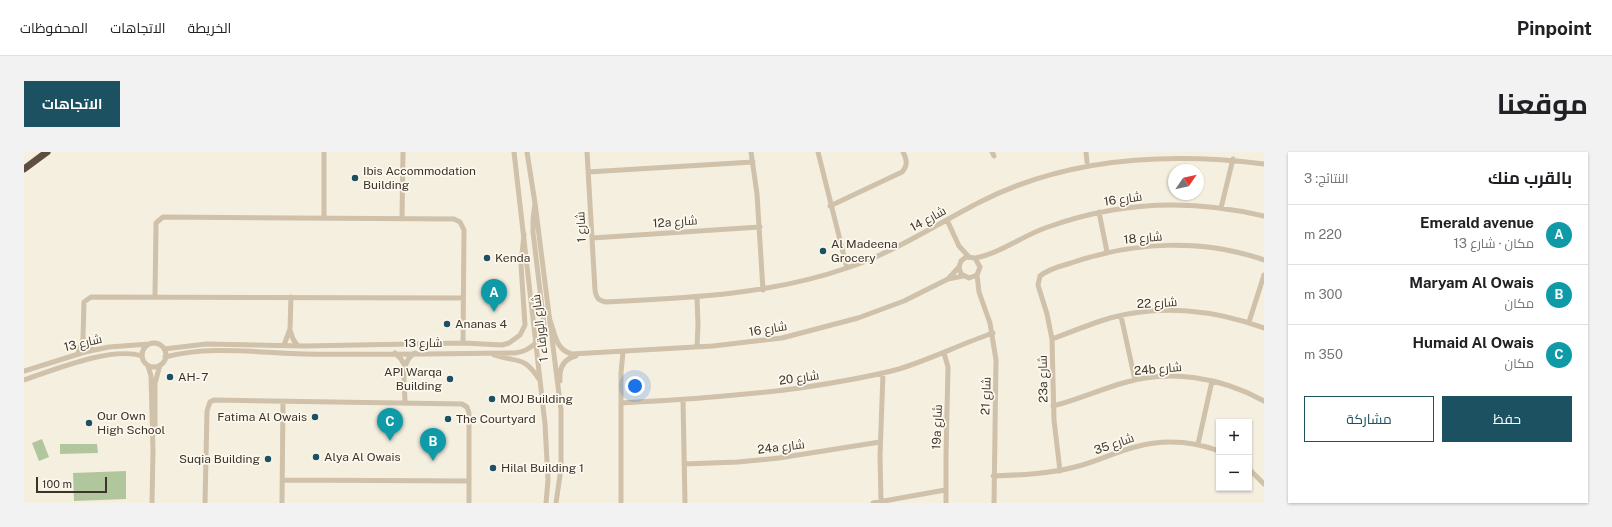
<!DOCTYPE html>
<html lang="ar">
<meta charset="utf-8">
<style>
:root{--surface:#fff;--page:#f2f2f2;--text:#202124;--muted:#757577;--line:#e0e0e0;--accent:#1c5161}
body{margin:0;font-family:"Public Sans",Cairo,sans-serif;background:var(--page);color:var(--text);direction:rtl}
.controls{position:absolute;right:12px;bottom:12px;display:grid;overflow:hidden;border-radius:0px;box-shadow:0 1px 3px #0004}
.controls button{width:36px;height:36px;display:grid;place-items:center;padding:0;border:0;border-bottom:1px solid var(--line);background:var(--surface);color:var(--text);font:20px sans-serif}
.compass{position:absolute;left:1144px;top:12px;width:36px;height:36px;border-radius:50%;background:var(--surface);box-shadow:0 1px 3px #0004;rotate:56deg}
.scale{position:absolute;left:12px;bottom:10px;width:71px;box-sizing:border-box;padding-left:4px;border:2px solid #3c332a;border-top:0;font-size:11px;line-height:14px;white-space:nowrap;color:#3c332a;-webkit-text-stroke:3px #fcf8ed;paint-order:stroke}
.you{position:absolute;left:611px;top:234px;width:14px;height:14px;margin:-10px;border:3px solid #fff;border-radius:50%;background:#1a73e8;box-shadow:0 0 0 6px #1a73e833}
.badge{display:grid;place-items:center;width:26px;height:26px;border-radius:50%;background:var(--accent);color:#fff;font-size:13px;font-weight:700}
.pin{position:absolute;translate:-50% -33px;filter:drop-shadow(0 1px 2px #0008)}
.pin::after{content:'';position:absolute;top:21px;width:14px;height:12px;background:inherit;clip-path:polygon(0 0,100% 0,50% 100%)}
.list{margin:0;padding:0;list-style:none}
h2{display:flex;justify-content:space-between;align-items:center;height:52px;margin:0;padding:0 16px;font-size:17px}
h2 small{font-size:13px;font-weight:400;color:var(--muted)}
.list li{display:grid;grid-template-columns:26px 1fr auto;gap:12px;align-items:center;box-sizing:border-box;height:60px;padding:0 16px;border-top:1px solid var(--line)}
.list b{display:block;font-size:15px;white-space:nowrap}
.list p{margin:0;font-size:13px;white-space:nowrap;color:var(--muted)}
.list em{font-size:13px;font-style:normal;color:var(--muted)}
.actions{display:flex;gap:8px;padding:12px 16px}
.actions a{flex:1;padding:9px 0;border:1px solid var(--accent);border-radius:0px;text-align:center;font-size:14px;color:var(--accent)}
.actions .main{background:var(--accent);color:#fff}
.map{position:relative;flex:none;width:1240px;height:351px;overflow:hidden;direction:ltr;border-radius:0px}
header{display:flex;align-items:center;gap:24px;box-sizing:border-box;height:56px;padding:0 20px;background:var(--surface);border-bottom:1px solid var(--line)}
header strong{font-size:19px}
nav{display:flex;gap:22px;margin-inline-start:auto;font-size:14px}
.intro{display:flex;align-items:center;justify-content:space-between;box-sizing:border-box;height:96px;padding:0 24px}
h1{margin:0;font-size:28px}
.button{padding:10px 18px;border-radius:0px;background:var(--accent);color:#fff;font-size:14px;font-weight:700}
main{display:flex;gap:24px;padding:0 24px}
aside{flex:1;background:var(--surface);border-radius:0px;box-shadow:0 1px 3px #0004}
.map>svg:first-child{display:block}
</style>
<header>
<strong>Pinpoint</strong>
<nav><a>الخريطة</a><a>الاتجاهات</a><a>المحفوظات</a></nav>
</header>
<div class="intro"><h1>موقعنا</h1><a class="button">الاتجاهات</a></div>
<main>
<aside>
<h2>بالقرب منك<small>النتائج: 3</small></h2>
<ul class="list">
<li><span class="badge" style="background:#0f9aa8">A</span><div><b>Emerald avenue</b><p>مكان · شارع 13</p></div><em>220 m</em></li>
<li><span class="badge" style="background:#0f9aa8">B</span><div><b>Maryam Al Owais</b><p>مكان</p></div><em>300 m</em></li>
<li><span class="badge" style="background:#0f9aa8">C</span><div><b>Humaid Al Owais</b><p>مكان</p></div><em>350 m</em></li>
</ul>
<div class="actions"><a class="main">حفظ</a><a>مشاركة</a></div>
</aside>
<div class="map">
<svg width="1240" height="351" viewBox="0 0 1240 351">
<rect width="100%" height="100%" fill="#f5efe0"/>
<path fill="#b2c69e" d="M18,287l7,18 -10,4 -7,-18z
M36,292h37l1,9 -38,1z
M102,319v28l-52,2 -1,-28z"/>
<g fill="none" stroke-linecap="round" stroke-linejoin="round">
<path stroke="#cfc1aa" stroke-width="5" d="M300,0v66
M490,0l31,272 3,56 -2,23
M503,0l8,51 26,207v58l-5,35
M563,0l8,138c1,7 3,11 11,12 81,-4 163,-7 241,-34 48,-16 88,-43 133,-66 88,-45 187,-50 284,-38
M727,0l6,42 6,96
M794,0l29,116
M968,0l2,4
M1062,0l1,10
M564,20l165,-10
M806,54l72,-34c6,-7 5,-12 1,-20
M1197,56l12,-49
M1075,60l8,40
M378,67l1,-67
M923,68l12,26 10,11
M568,86l168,-11
M951,106c21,-3 48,-22 70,-30 73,-27 144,-30 219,-12
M953,123l2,17 11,31 6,37 -2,143
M925,126l10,-11 2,-6 5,-4 9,1 5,9 -3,8 -8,3 -8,-4 -2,-7
M131,144l1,-68v-5l7,-6 291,2 6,3 4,8 -1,113
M673,145l1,28 -1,22
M1097,164l14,64
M526,168c5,14 6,30 22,34l141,-8 69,-8 76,-20 46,-17 44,-22 15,-3
M1225,170l15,-47
M266,178l3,9 4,6
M59,186l10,12
M1028,187c19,-7 38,-15 58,-21 51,-14 105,-8 154,10
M118 203a12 12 0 1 1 24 0a12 12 0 1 1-24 0Z
M260,193l6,-16 1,-32
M140,197l42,-5 99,2 158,-3 39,2 7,-2 11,-8 5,-10 -4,-60 3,-31
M54,201l5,-15 1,-36 7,-5 372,1
M371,201l6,6 4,7
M920,201l4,14 -2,88v48
M470,203c24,8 29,0 45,24
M141,205c45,-12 94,-4 140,-3 70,1 140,0 210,-1 16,-2 27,-13 29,-29l-11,-92v-12l2,-17
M124,214l3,10 2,74 -1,53
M0,219l61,-19 24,-5 40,-3
M0,228c30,-10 87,-34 118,-24
M536,229c-1,-13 3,-22 16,-25
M659,248l2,103
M381,250c0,-16 -6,-40 10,-49
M597,251c60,-3 120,-7 179,-15 33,-5 66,-10 99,-19 32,-10 62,-25 94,-36
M1029,254c24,-6 46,-16 70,-23 47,-14 98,-6 141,18
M131,281v-50l5,-18
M1174,292l14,-63
M660,312l54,-2 41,-4 101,-16
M1225,317l15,15
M1036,319l-6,-51 -2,-81 -5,-25 -9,-29 2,-9c8,-7 21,-10 31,-13 61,-21 131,-25 193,-3
M969,324c27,-1 55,-2 82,-9 21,-5 40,-15 60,-20 29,-8 57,-6 84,4
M258,328l187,1
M857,349l-1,-45 3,-83
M181,351l2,-92 3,-9 4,-2 248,4 5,3 2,6v90
M258,351l1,-102
M597,351v-130l2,-21
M849,351l72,-13"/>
<path stroke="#5d4e41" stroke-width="7" d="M0,17l23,-17"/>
</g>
<g fill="#1c5161" stroke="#fcf8ed" stroke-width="1.5">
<circle cx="331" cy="26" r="4"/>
<circle cx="799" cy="99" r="4"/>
<circle cx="463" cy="106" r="4"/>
<circle cx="423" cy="172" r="4"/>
<circle cx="146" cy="225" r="4"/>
<circle cx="426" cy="227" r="4"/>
<circle cx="468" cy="247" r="4"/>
<circle cx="291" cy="265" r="4"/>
<circle cx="424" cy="267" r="4"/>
<circle cx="65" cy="271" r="4"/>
<circle cx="292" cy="305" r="4"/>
<circle cx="244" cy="307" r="4"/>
<circle cx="469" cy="316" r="4"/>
</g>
<g text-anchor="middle" stroke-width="3.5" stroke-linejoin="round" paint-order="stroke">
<g font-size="12" fill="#3c332a" stroke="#fcf8ed" text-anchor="start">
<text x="339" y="23">Ibis Accommodation<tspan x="339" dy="14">Building</tspan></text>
<text x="807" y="96">Al Madeena<tspan x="807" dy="14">Grocery</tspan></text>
<text x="471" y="110">Kenda</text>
<text x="431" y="176">Ananas 4</text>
<text x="418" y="224" text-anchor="end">API Warqa<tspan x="418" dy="14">Building</tspan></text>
<text x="154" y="229">AH- 7</text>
<text x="476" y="251">MOJ Building</text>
<text x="73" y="268">Our Own<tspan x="73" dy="14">High School</tspan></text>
<text x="283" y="269" text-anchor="end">Fatima Al Owais</text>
<text x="432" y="271">The Courtyard</text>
<text x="300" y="309">Alya Al Owais</text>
<text x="236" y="311" text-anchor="end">Suqia Building</text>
<text x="477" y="320">Hilal Building 1</text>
</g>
<g font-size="12" fill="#3c332a" stroke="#fcf8ed">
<text transform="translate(1099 47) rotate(-8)" y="4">شارع 16</text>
<text transform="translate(904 67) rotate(-29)" y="4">شارع 14</text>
<text transform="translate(651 70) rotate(-4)" y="4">12a شارع</text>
<text transform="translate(557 75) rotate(-93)" y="4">شارع 1</text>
<text transform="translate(1119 86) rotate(-5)" y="4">شارع 18</text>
<text transform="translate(1133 151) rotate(-3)" y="4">شارع 22</text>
<text transform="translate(516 176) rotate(-97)" y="4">شارع الورقاء 1</text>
<text transform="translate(744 177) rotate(-9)" y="4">شارع 16</text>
<text transform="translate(59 191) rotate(-13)" y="4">شارع 13</text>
<text x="399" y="195">شارع 13</text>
<text transform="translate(1134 217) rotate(-5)" y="4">24b شارع</text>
<text transform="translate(775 226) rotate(-8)" y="4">شارع 20</text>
<text transform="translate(1019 227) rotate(-91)" y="4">23a شارع</text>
<text transform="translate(962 244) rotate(-88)" y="4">شارع 21</text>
<text transform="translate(913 275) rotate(-88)" y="4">19a شارع</text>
<text transform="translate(1090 292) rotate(-19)" y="4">شارع 35</text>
<text transform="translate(757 295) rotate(-7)" y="4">24a شارع</text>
</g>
</g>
</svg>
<div class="controls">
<button>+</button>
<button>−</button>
</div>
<svg class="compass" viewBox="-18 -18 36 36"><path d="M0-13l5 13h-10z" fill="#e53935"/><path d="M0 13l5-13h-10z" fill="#757577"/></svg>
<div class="scale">100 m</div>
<div class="you"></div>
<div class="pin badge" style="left:470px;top:160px;background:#0f9aa8">A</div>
<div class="pin badge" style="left:409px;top:309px;background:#0f9aa8">B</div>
<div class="pin badge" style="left:366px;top:289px;background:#0f9aa8">C</div>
</div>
</main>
